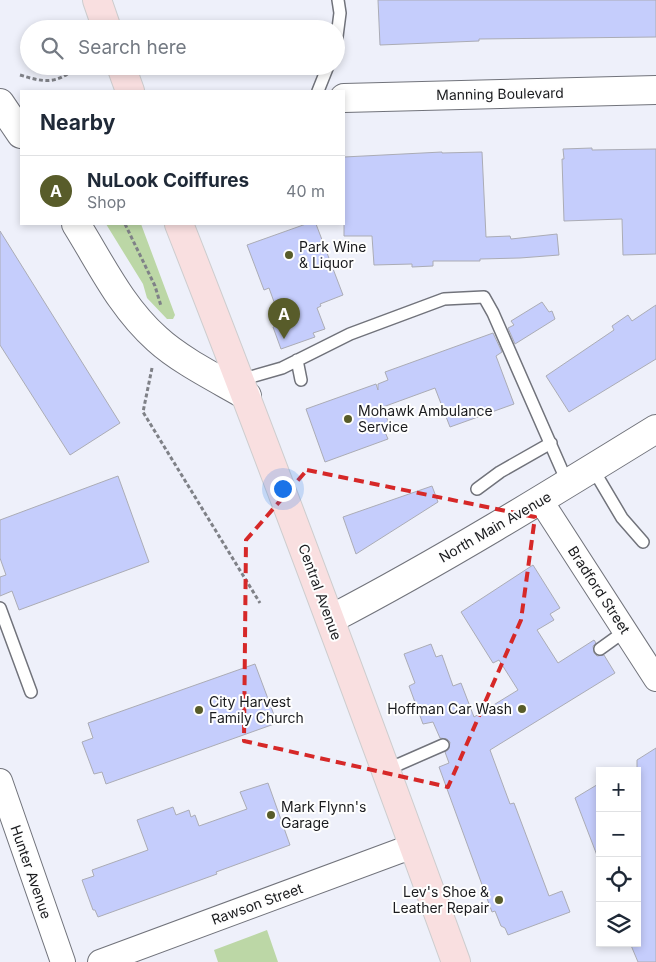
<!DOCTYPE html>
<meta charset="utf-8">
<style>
:root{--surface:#fff;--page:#f2f2f3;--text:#1f2937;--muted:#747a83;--line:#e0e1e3;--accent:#585c2a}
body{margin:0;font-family:Inter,sans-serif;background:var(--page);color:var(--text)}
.controls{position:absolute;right:15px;bottom:15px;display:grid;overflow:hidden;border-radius:0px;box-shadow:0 2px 8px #0003}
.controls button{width:45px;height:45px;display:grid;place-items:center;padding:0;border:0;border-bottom:1px solid var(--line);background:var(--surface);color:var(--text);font:25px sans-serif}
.you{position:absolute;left:282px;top:488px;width:18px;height:18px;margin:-12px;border:4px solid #fff;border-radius:50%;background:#1a73e8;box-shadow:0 0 0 8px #1a73e833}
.badge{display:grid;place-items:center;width:32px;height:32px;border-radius:50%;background:var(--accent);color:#fff;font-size:16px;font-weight:700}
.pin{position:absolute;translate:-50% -41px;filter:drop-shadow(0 1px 2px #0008)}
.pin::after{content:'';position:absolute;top:26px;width:18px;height:15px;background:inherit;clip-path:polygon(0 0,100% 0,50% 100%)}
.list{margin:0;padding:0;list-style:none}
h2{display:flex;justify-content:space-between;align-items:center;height:65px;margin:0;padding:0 20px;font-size:21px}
h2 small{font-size:16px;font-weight:400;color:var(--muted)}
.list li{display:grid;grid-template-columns:32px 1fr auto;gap:15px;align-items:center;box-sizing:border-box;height:70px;padding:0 20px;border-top:1px solid var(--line)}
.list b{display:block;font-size:19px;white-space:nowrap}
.list p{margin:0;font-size:16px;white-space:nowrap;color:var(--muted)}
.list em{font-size:16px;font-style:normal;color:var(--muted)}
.icon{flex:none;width:28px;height:28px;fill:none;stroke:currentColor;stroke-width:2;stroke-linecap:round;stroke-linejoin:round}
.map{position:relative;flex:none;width:656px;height:962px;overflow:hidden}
.search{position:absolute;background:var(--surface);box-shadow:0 2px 8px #0003;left:20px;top:20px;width:325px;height:55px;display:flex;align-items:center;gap:12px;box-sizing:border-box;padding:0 18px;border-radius:28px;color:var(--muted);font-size:19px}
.panel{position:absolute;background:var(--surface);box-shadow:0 2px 8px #0003;left:20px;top:90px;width:325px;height:135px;border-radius:0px}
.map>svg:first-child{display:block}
</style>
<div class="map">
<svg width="656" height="962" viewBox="0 0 656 962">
<rect width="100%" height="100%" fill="#eef0fa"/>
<path fill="#bcd7a6" d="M106,224h35l34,91 -2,4h-6l-20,-21 -4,-14z
M267,930l11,32h-60l-4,-12z"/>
<path fill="#c5cdfc" stroke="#abacb5" d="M378,0h278v37l-177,2v2l-99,4z
M592,148v2l64,-1v105l-33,1 -1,-36 -58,2 -2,-62h2l-1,-10z
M442,152v1l40,-1 4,85 24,-1 1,3 46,-5 2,21 -39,3 -40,1v2h-47v5l-21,1v-3l-38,1 -2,-29h-28v-79z
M306,224h10l27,71 -23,9 1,2 -4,2 8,21 -12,4 2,4 -34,12 -8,-22 9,-3 -13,-36 -5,2 -17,-45z
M0,231l120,192 -50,32 -70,-110z
M542,302l7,10 3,-1 3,8 -40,25 -7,-16 6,-3 -3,-4z
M656,305v54l-87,53 -23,-36 68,-46 -2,-4 16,-11 4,6z
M493,333l9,19 -6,4 18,48 -64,23 -15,-39 -52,19 8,23 -6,2 3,7 -63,23 -19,-53 70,-25 2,6v-6l10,-4 -3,-8z
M118,476l31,86 -130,48 -7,-19 -12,5v-19l6,-2 -6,-17v-38z
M432,486l6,16 -82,52 -13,-37z
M533,565l27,43 -10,6 4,6 -17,10 21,33 36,-23 2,3 -3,3 1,7 3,3 7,-1 11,18 -125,77 20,54 4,-1 35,93 13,-5 8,21 -62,23 -3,-7 -4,-2 -6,-15 -3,1 -53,-145 10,-4 -4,-11 4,-3 1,-7 -3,-3 -7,-1 -7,-16 -10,2 -14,-38 6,-3 -11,-29 27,-10 5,13 6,-2 11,31 8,-3 13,34 44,-27 -19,-30 -6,3 -32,-51z
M255,664l22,59 -171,61 -4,-12 -8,2 -12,-32 11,-4 -5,-15z
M656,748v214h-18l-8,-19h7v-183z
M268,783l22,62 -74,27 1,2 -119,43 -3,-7h-2l-11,-30 12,-4 -2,-6 56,-20 -11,-30 36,-13 3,8 13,-5 2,7 4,-2 4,11 48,-17 -7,-17z
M600,783v75h-2l-23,-60z"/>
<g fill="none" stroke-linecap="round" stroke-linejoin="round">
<g stroke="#71737b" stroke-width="14">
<path id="service" d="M336,44l4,-31 -2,-13
M318,91l10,-25
M297,360l4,20
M240,380l42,-12 68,-34 94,-35 40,-2 9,16 75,171
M593,469l29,49 21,24
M477,489l23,-17 51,-29
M0,608l31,84
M600,649l25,-18
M386,770l57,-25"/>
</g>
<g stroke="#71737b" stroke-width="26">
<path id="minor" d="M541,501l115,178
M0,781l63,181
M100,962l313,-116"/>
</g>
<g stroke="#71737b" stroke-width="30">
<path id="tertiary" d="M344,98l312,-8
M0,103l21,31
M76,224c25,40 45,83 81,115 24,22 61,40 90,57
M331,619c111,-58 218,-124 325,-190"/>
</g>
<g stroke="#cdcdce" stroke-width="30">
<path id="primary" d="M97,0l10,29
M121,66l9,25
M179,224c96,244 187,491 277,738"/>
</g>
<path stroke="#7f8187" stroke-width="3" stroke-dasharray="4 2.5" stroke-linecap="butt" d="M20,75c23,7 36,10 55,-7
M125,224l30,62 6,20
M152,368l-9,44 117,191"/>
<use href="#service" stroke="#fff" stroke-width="11"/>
<use href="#minor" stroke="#fff" stroke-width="24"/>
<use href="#tertiary" stroke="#fff" stroke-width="28"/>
<use href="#primary" stroke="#f9dfe0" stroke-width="28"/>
</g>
<path fill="none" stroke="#d62828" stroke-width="4" stroke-dasharray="10 6" stroke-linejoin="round" d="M307,470l228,47 -14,103 -73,167 -204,-46 2,-201z"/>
<g fill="#585c2a" stroke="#fefefe" stroke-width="2">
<circle cx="289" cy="255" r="5"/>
<circle cx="348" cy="419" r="5"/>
<circle cx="522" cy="709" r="5"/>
<circle cx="199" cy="710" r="5"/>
<circle cx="271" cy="815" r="5"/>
<circle cx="499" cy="900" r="5"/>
</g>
<g text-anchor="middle" stroke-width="4" stroke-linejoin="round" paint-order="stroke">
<g font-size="14" fill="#1a1b1e" stroke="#fefefe">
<text transform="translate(500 94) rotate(-1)" y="5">Manning Boulevard</text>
<text transform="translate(495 527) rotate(-30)" y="5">North Main Avenue</text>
<text transform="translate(599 590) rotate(57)" y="5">Bradford Street</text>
<text transform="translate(320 592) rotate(70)" y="5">Central Avenue</text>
<text transform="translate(31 872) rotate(71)" y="5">Hunter Avenue</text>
<text transform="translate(257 904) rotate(-20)" y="5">Rawson Street</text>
</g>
<g font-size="14" fill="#1a1b1e" stroke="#fefefe" text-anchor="start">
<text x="299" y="252">Park Wine<tspan x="299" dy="16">&amp; Liquor</tspan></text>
<text x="358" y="416">Mohawk Ambulance<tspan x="358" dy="16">Service</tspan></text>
<text x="209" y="707">City Harvest<tspan x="209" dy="16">Family Church</tspan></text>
<text x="512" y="714" text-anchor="end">Hoffman Car Wash</text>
<text x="281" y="812">Mark Flynn's<tspan x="281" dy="16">Garage</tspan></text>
<text x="489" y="897" text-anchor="end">Lev's Shoe &amp;<tspan x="489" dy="16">Leather Repair</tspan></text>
</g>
</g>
</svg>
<div class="controls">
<button>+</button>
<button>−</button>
<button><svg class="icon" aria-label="locate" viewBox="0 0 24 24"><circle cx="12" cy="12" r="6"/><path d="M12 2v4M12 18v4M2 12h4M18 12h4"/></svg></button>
<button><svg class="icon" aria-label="layers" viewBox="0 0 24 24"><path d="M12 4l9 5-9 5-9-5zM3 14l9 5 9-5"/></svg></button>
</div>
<div class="you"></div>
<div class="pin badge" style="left:284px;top:339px">A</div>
<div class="search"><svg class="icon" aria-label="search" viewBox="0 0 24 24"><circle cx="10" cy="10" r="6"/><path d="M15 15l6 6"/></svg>Search here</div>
<section class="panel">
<h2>Nearby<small></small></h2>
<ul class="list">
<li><span class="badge">A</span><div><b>NuLook Coiffures</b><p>Shop</p></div><em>40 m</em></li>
</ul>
</section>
</div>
